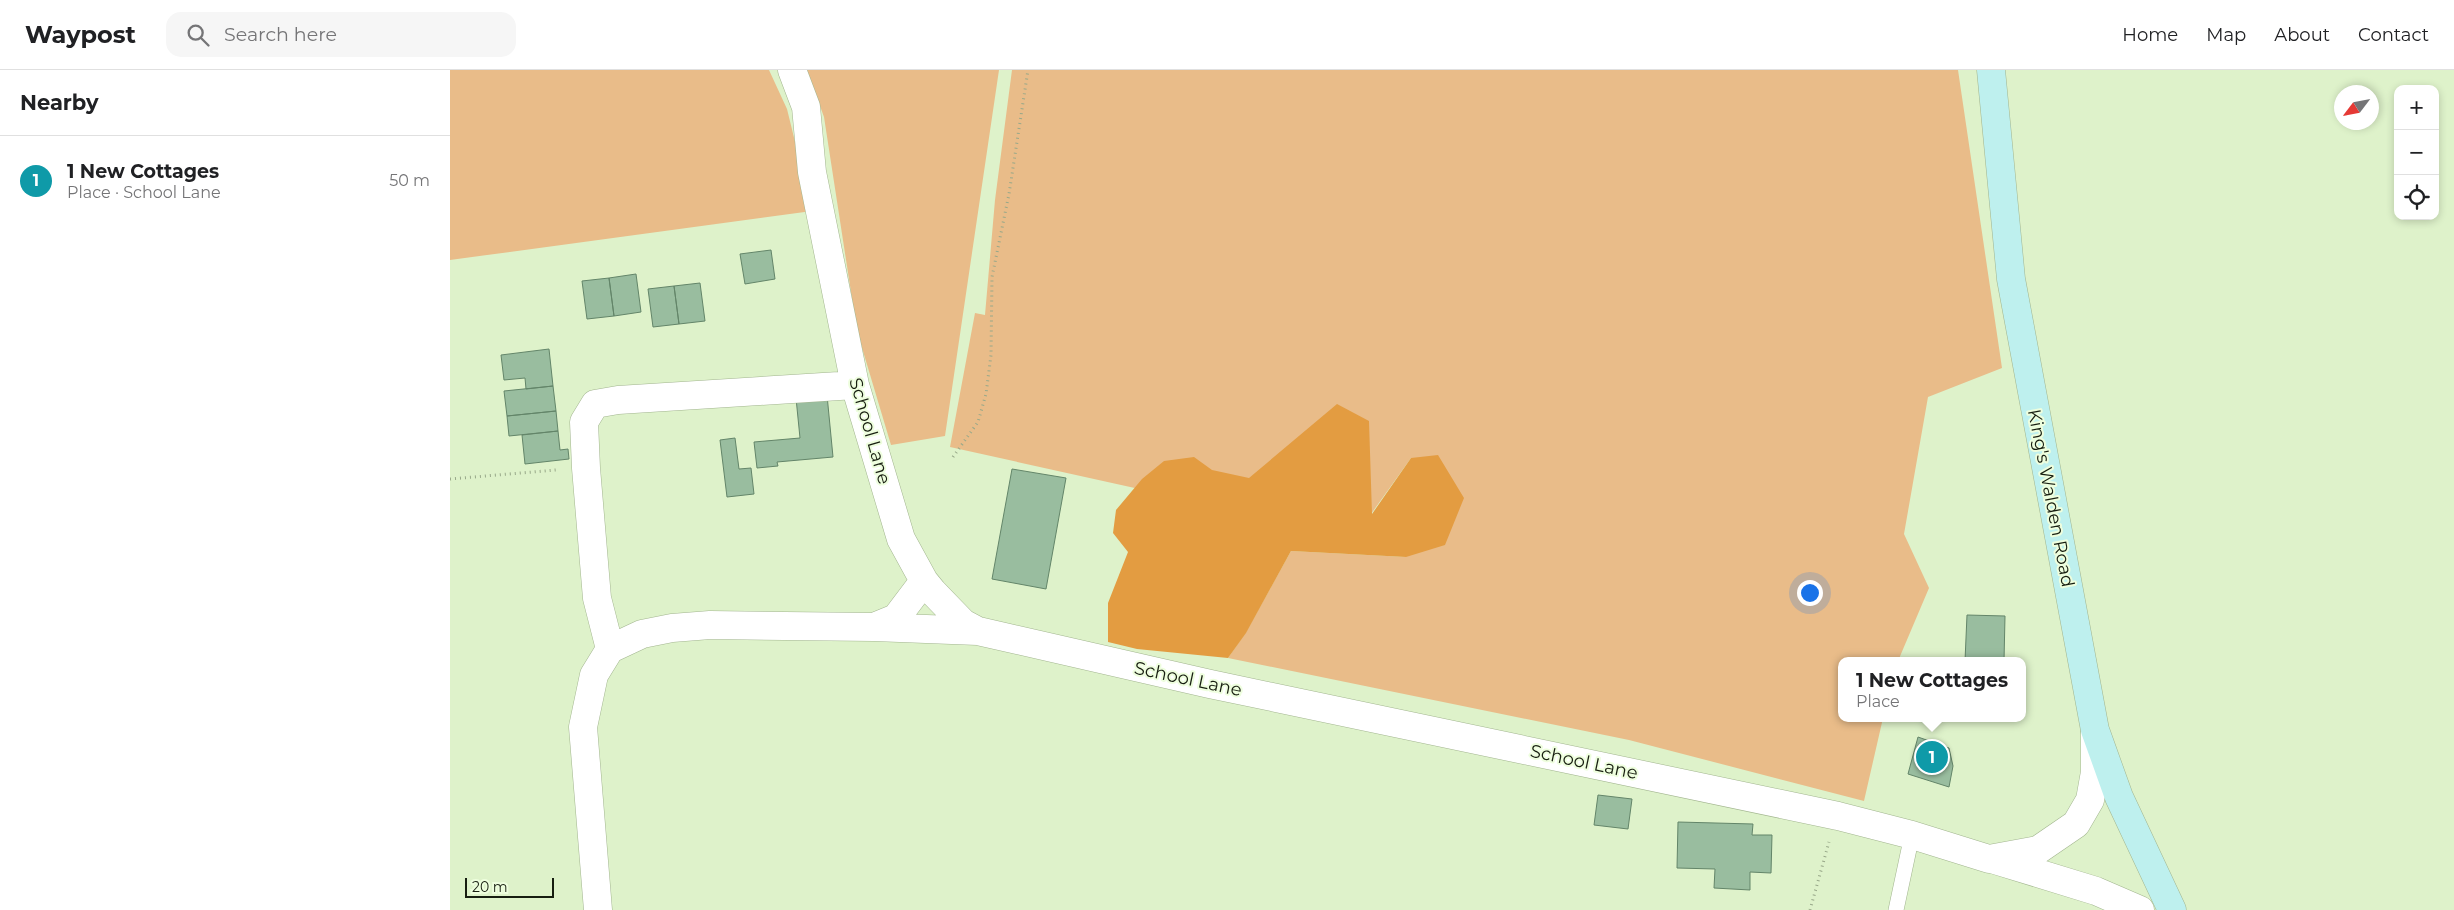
<!DOCTYPE html>
<meta charset="utf-8">
<style>
:root{--surface:#fff;--page:#f6f6f6;--text:#202124;--muted:#757577;--line:#e0e0e0;--accent:#8f49bd}
body{margin:0;font-family:Montserrat,sans-serif;background:var(--page);color:var(--text)}
.controls{position:absolute;right:15px;top:15px;display:grid;overflow:hidden;border-radius:10px;box-shadow:0 2px 8px #0003}
.controls button{width:45px;height:45px;display:grid;place-items:center;padding:0;border:0;border-bottom:1px solid var(--line);background:var(--surface);color:var(--text);font:25px sans-serif}
.compass{position:absolute;left:1884px;top:15px;width:45px;height:45px;border-radius:50%;background:var(--surface);box-shadow:0 2px 8px #0003;rotate:238deg}
.scale{position:absolute;left:15px;bottom:12px;width:89px;box-sizing:border-box;padding-left:5px;border:2px solid #171e10;border-top:0;font-size:14px;line-height:18px;white-space:nowrap;color:#171e10;-webkit-text-stroke:4px #eefede;paint-order:stroke}
.you{position:absolute;left:1359px;top:522px;width:18px;height:18px;margin:-12px;border:4px solid #fff;border-radius:50%;background:#1a73e8;box-shadow:0 0 0 8px #1a73e833}
.badge{display:grid;place-items:center;width:32px;height:32px;border-radius:50%;background:var(--accent);color:#fff;font-size:16px;font-weight:700}
.pin{position:absolute;translate:-50% -50%;border:2px solid #fff;box-shadow:0 1px 5px #0006}
.popup{position:absolute;left:1388px;top:587px;width:188px;height:65px;box-sizing:border-box;display:grid;place-content:center;border-radius:10px;background:var(--surface);filter:drop-shadow(0 1px 4px #0005);font-size:16px;white-space:nowrap;color:var(--muted)}
.popup b{font-size:19px;color:var(--text)}
.popup::after{content:'';position:absolute;left:50%;top:100%;margin-left:-10px;border:10px solid transparent;border-top-color:var(--surface)}
.list{margin:0;padding:0;list-style:none}
h2{display:flex;justify-content:space-between;align-items:center;height:65px;margin:0;padding:0 20px;font-size:21px}
h2 small{font-size:16px;font-weight:400;color:var(--muted)}
.list li{display:grid;grid-template-columns:32px 1fr auto;gap:15px;align-items:center;box-sizing:border-box;height:90px;padding:0 20px;border-top:1px solid var(--line)}
.list b{display:block;font-size:19px;white-space:nowrap}
.list p{margin:0;font-size:16px;white-space:nowrap;color:var(--muted)}
.list em{font-size:16px;font-style:normal;color:var(--muted)}
.icon{flex:none;width:28px;height:28px;fill:none;stroke:currentColor;stroke-width:2;stroke-linecap:round;stroke-linejoin:round}
.map{position:relative;flex:none;width:2004px;height:840px;overflow:hidden}
header{display:flex;align-items:center;gap:30px;box-sizing:border-box;height:70px;padding:0 25px;background:var(--surface);border-bottom:1px solid var(--line)}
header strong{font-size:24px}
nav{display:flex;gap:28px;margin-inline-start:auto;font-size:18px}
.search{width:350px;height:45px;background:var(--page);display:flex;align-items:center;gap:12px;box-sizing:border-box;padding:0 18px;border-radius:15px;color:var(--muted);font-size:19px}
main{display:flex}
aside{flex:1;background:var(--surface)}
.map>svg:first-child{display:block}
</style>
<header>
<strong>Waypost</strong>
<div class="search"><svg class="icon" aria-label="search" viewBox="0 0 24 24"><circle cx="10" cy="10" r="6"/><path d="M15 15l6 6"/></svg>Search here</div>
<nav><a>Home</a><a>Map</a><a>About</a><a>Contact</a></nav>
</header>
<main>
<aside>
<h2>Nearby<small></small></h2>
<ul class="list">
<li><span class="badge" style="background:#0f9aa8">1</span><div><b>1 New Cottages</b><p>Place · School Lane</p></div><em>50 m</em></li>
</ul>
</aside>
<div class="map">
<svg width="2004" height="840" viewBox="0 0 2004 840">
<rect width="100%" height="100%" fill="#def2ca"/>
<path fill="#e9bc89" d="M0,0h319l18,39 25,102 -362,49z
M357,0h192l-54,366 -54,9 -34,-114 -33,-214z
M562,0h946l44,298 -74,29 -24,137 25,54 -31,73h-56v57h41l-19,83 -235,-61 -401,-82 18,-26 45,-81 115,6 5,-99 -40,56 -24,21 -397,-88 25,-134 10,2 10,-115z"/>
<path fill="#e39c41" d="M887,334l32,17 3,93 39,-56 27,-3 26,43 -19,47 -39,12 -115,-6 -45,82 -18,25 -91,-9 -29,-7v-39l20,-51 -15,-19 3,-23 26,-31 22,-18 30,-4 18,13 37,8z"/>
<path fill="#99bd9f" stroke="#638569" d="M321,180l4,29 -30,5 -5,-30z
M186,204l5,38 -27,4 -5,-38z
M159,208l5,38 -27,3 -5,-38z
M250,213l5,38 -26,3 -5,-38z
M224,216l5,38 -26,3 -5,-38z
M99,279l4,37 -27,3 -1,-11 -21,2 -3,-25z
M103,316l3,25 -49,5 -3,-25z
M377,325l6,62 -56,5 1,4 -21,2 -3,-26 46,-4 -4,-40z
M106,341l2,20 -49,5 -2,-20z
M108,361l2,19 8,-1 1,10 -44,5 -3,-29z
M285,368l4,31 12,-1 3,26 -27,3 -7,-57z
M562,399l54,9 -20,111 -54,-10z
M1517,545l38,1 -1,45h-39z
M1468,667l31,11 4,18 -4,21 -41,-13z
M1148,725l34,4 -4,30 -34,-4z
M1228,752l75,2 -1,11h20l-1,38 -21,-1v18l-36,-2 1,-19 -38,-1z"/>
<g fill="none" stroke-linecap="round" stroke-linejoin="round">
<g stroke="#a2b58f" stroke-width="16">
<path id="lane" d="M1446,840l16,-75"/>
</g>
<g stroke="#a2b58f" stroke-width="29">
<path id="street" d="M342,0l14,37 6,65 43,213 46,154 23,42 9,11 30,31 15,8 232,53 628,132 74,19 77,24 49,-9 38,-26 14,-24 5,-28v-40
M424,557l22,-9 28,-37
M160,579l-13,-51 -11,-130 -2,-46 11,-18 23,-4 237,-15
M1545,790l101,31 44,19
M148,840l-15,-183 11,-52 16,-26 32,-15 30,-6 38,-3 164,2 104,4"/>
</g>
<g stroke="#a2b58f" stroke-width="29">
<path id="secondary" d="M1541,0l20,209 84,451 24,67 53,113"/>
</g>
<path stroke="#98a889" stroke-width="3" stroke-dasharray="1 4" stroke-linecap="butt" d="M503,387l25,-35 8,-28 5,-39 1,-78 17,-83 19,-124
M0,409l106,-9
M1360,840l19,-68"/>
<use href="#lane" stroke="#fff" stroke-width="15"/>
<use href="#street" stroke="#fff" stroke-width="28"/>
<use href="#secondary" stroke="#bef0ee" stroke-width="28"/>
</g>
<g text-anchor="middle" stroke-width="4" stroke-linejoin="round" paint-order="stroke">
<g font-size="18" fill="#171e10" stroke="#eefede">
<text transform="translate(420 361) rotate(74)" y="6">School Lane</text>
<text transform="translate(1601 428) rotate(79)" y="6">King's Walden Road</text>
<text transform="translate(738 609) rotate(12)" y="6">School Lane</text>
<text transform="translate(1134 692) rotate(12)" y="6">School Lane</text>
</g>
</g>
</svg>
<div class="controls">
<button>+</button>
<button>−</button>
<button><svg class="icon" aria-label="locate" viewBox="0 0 24 24"><circle cx="12" cy="12" r="6"/><path d="M12 2v4M12 18v4M2 12h4M18 12h4"/></svg></button>
</div>
<svg class="compass" viewBox="-18 -18 36 36"><path d="M0-13l5 13h-10z" fill="#e53935"/><path d="M0 13l5-13h-10z" fill="#757577"/></svg>
<div class="scale">20 m</div>
<div class="you"></div>
<div class="pin badge" style="left:1482px;top:687px;background:#0f9aa8">1</div>
<div class="popup"><b>1 New Cottages</b>Place</div>
</div>
</main>
